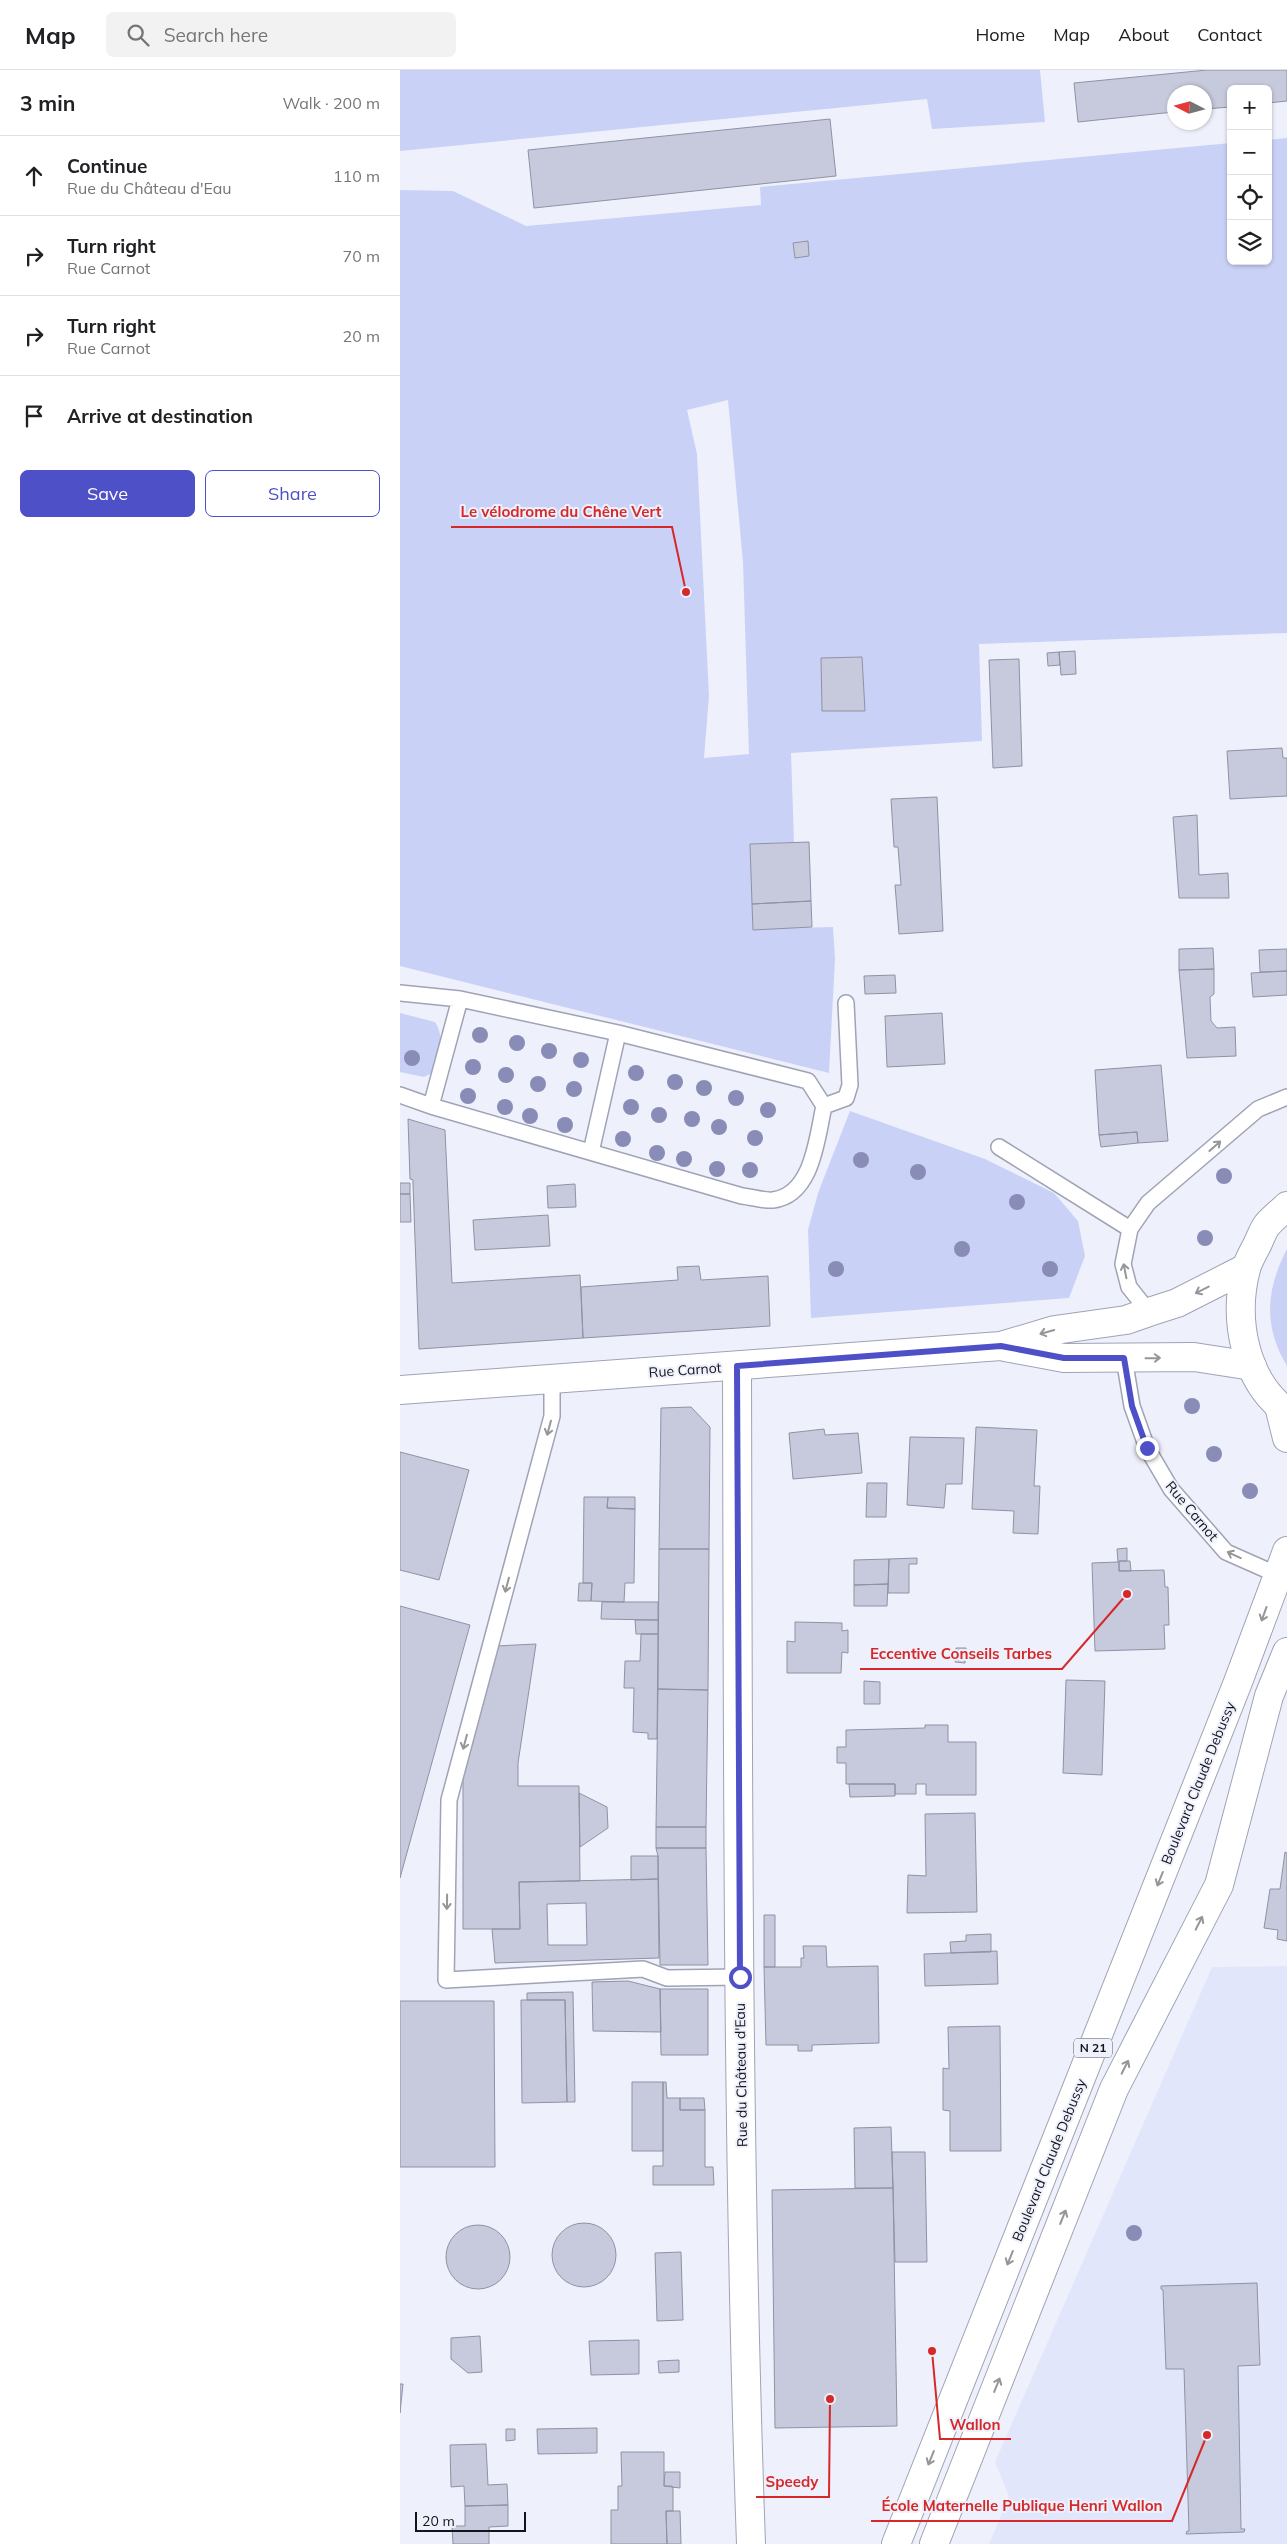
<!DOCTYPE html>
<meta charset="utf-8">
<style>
:root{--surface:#fff;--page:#f2f2f2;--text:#202124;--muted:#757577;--line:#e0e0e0;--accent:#4d50c7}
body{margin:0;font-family:Mulish,sans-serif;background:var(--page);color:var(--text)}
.controls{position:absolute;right:15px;top:15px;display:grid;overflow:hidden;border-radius:8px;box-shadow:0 1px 4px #0004}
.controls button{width:45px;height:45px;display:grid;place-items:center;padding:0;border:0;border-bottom:1px solid var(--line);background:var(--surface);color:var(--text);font:25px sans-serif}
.compass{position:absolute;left:767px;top:15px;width:45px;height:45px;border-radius:50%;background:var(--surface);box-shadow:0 1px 4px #0004;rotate:276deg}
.scale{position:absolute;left:15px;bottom:12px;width:111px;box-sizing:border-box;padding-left:5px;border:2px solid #14151b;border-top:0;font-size:14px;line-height:18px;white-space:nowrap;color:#14151b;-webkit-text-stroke:4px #eef1fc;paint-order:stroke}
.stop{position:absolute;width:15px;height:15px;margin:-11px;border:4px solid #4d50c7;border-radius:50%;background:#fff}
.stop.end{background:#4d50c7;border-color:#fff;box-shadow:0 1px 5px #0008}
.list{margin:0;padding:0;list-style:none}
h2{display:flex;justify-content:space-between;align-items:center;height:65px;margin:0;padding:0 20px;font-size:21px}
h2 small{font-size:16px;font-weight:400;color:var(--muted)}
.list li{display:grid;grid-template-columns:32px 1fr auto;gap:15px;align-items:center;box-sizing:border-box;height:80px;padding:0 20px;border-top:1px solid var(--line)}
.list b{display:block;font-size:19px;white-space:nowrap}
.list p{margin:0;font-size:16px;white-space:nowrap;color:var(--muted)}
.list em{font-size:16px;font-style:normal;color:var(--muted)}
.actions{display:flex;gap:10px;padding:15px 20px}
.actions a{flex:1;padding:11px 0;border:1px solid var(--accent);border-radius:8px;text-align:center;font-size:18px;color:var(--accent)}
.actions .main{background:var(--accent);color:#fff}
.icon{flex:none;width:28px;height:28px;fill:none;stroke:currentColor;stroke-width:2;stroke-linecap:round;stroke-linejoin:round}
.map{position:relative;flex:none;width:887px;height:2474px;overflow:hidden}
header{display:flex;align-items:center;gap:30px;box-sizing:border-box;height:70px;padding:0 25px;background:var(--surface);border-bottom:1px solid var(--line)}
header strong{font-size:24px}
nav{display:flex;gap:28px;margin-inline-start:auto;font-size:18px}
.search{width:350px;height:45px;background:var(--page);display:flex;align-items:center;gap:12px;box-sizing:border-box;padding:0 18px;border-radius:8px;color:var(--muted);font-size:19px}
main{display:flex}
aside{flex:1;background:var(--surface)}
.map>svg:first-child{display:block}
</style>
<header>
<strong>Map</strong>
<div class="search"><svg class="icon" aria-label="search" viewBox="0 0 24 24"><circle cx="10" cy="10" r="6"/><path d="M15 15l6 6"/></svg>Search here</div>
<nav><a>Home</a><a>Map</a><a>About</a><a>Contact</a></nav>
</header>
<main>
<aside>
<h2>3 min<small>Walk · 200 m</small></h2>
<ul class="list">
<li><svg class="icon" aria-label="ahead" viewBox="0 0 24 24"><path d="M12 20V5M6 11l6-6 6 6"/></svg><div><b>Continue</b><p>Rue du Château d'Eau</p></div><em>110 m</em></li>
<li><svg class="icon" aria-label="right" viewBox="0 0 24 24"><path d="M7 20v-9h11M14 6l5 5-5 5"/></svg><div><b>Turn right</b><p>Rue Carnot</p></div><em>70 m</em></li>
<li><svg class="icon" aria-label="right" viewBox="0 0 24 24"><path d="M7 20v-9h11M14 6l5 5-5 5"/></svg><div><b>Turn right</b><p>Rue Carnot</p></div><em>20 m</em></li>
<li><svg class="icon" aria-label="arrive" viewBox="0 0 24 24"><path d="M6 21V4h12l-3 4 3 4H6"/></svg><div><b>Arrive at destination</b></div></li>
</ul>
<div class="actions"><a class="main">Save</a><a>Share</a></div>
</aside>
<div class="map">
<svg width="887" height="2474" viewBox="0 0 887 2474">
<rect width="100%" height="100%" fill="#eef1fc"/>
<path fill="#e2e6fb" d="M887,1896v578h-298l20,-48 -14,-34 217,-495z"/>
<path fill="#cad1f7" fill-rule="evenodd" d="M0,0h640l5,52 -113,7 -5,-30 -527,52z
M887,68v495l-308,11 3,97 -191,12 3,89 -44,2 3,85 80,-2 2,32 -6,114 -429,-107v-776l53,1 73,35 235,-21 -1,-18 471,-44v118h37v-121zM328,330l15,162 6,192 -45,4 5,-62 -12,-242 -10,-44z
M0,943l35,9c10,15 4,32 1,49l-12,6 -24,-5z
M450,1041l135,48 69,34 24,28 7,35 -16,42 -258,20 -3,-88 10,-37z
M887,1179v117c-24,-40 -21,-77 0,-117z"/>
<path fill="#c6cadc" stroke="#8f92a3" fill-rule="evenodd" d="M807,0h80v31l-19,2v-14h-37v18l-27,2v-17h-30v20l-96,10 -4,-39z
M430,49l6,57 -302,32 -6,-58z
M408,171l1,15 -14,2 -2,-15z
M675,581l1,23 -15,1 -2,-23z
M659,582l1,13 -12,1 -1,-13z
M462,587l3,54h-43l-1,-53z
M619,589l3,107 -29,2 -4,-108z
M882,678l1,10h4v38l-57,3 -3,-48z
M537,727l6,134 -44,3 -4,-49h6l-3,-38h-4l-3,-48z
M797,745l2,60 29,-2 1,25h-50l-6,-81z
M409,772l2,59 -59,3 -2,-60z
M411,831l1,26 -59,3 -1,-26z
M813,878l1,21 -35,1v-21z
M887,879v22l-27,1 -1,-22z
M814,899v25l-4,3 1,24 6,7 18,-1 1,29 -49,2 -8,-88z
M887,901v24l-34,2 -2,-24z
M495,905l1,18 -31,1 -1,-18z
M542,943l3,51 -58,3 -2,-51z
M761,995l7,76 -30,2 -1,-11 -38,3 -4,-65z
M8,1049l37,11 7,153 128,-8 3,63 -164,11 -6,-166v-3l-3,-1z
M737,1062l1,11 -37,4 -2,-12z
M0,1113h10v11h-10z
M175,1114l1,23 -28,1 -1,-22z
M0,1124h10l1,28h-11z
M148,1145l2,31 -75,4 -2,-30z
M299,1196l2,14 67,-4 2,50 -187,12 -2,-51 97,-7 -1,-13z
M291,1337l19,20 -1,122h-50l2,-141z
M576,1357l61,3 -3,56h6l-2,48 -25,-1 1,-22 -42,-2z
M424,1359l1,6 33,-2 4,40 -69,6 -4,-46z
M510,1367l54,1 -2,46h-16l-2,24 -37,-3z
M0,1382l69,18 -30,110 -39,-10z
M467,1413h20l-1,34h-20z
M184,1427h24l-1,11 28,1 -1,74h-9l-1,19 -33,-1 1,-18h-9z
M208,1427h27v12l-28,-1z
M727,1478v13h-8v10l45,-1 1,17h3l1,38h-5l1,24 -70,2 -3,-88 26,-1 -1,-13z
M259,1479h50l-1,141 -50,-1z
M517,1488v6h-8v29h-21l1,-34z
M489,1489l-1,25 -34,1v-25z
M719,1491h11l1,10h-12z
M179,1513h13l-1,18h-13z
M488,1514l-1,22h-33v-21z
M202,1532h56v18l-57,-1z
M0,1536l70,19 -70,253z
M235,1550h23v14h-22z
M395,1552l47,1v8l6,-1v23l-6,-1 -1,21h-54v-32l8,1z
M241,1564h17l-1,105h-9v-6l-15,-1 1,-44h-10l1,-27h15z
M136,1574l-18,119v23h61l1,95 -61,1 1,47h-57v-165l33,-118z
M556,1578h10l-1,15 -10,-1z
M666,1610l39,1 -3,94 -39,-2z
M464,1611l16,1v22h-16z
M258,1619l50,1 -2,137h-50z
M525,1655h23v17h28v53h-50v-11h-10v10h-21v-10h-49v-21h-9v-16h9v-17l79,-2z
M449,1714h46v12l-45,1z
M179,1723l28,14 1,21 -28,19z
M575,1743l2,99 -70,1 1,-38 18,1 -1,-62z
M256,1757h50v21h-50z
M256,1778h50l2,117h-48l-2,-109z
M885,1782l2,1v88l-10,-2 1,-9 -14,-2 6,-39h10z
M231,1786h27v23l-27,1z
M258,1809l1,79 -164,5 -3,-34h28l-1,-47zM186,1833l1,42h-39l-1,-41z
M364,1845h11v52h-11z
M591,1864v18l-40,1 -1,-11 16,-1v-6z
M403,1876h23l1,21 51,-1 1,77 -67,2v6h-14v-6h-32l-2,-78h37v-9h3z
M597,1881l1,33 -73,2 -1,-32z
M228,1911l32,8 1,43 -68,-1 -1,-49z
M260,1919h48v66h-47z
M173,1922l2,110h-8l-2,-102h-38v-7z
M121,1930h44l2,102 -45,1z
M0,1931h94l1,166h-95z
M600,1956l1,125h-51v-40l-7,-1v-42l6,1 -1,-42z
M232,2012h31v69h-31z
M263,2012h3l1,16h13v12h25v57h8l1,18h-61v-19h10z
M280,2028h24l1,12h-25z
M491,2057l2,61h-38l-1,-60z
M492,2082h33l2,110h-32z
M493,2118l4,238 -122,2 -3,-238z
M152 2185a32 32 0 1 1 64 0a32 32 0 1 1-64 0Z
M46 2187a32 32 0 1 1 64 0a32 32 0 1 1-64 0Z
M281,2182l2,68 -26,1 -2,-68z
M857,2213l3,82 -22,1 3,163h4l-1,3 -58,2 1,-3h2l-5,-162h-18l-3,-79 -2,-1v-3z
M80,2266l2,36 -14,1 -17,-14v-21z
M239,2270v34l-48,1 -2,-34z
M279,2290v12l-20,1 -1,-12z
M0,2314h3l-3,29z
M197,2358v25l-59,1 -1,-25z
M106,2359h9v11l-9,1z
M86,2374l2,41 19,-1 1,21 -43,1 -1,-20 -13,1 -1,-42z
M221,2382h43v34h8l1,3v22h-7l1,33h-56v-34h7v-24h4z
M265,2402h15v16l-16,-2z
M108,2435v21l-19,1v17h-36l-1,-18h13v-20z
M266,2441h14l1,33h-14z"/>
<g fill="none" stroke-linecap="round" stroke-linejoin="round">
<g stroke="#9fa3b4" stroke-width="18">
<path id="lane" d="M0,923l60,6 158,34 190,48 16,25c-7,31 -11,89 -51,94 -9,1 -21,-3 -31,-4l-311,-90 -31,-11
M31,1036l29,-107
M424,1036l22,-8 4,-13 -4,-82
M599,1077l131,82
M191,1082l27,-119
M749,1242l-20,-25 -6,-23 7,-35 18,-26 110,-94 29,-12
M724,1288l8,48 15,42 24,41 55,63 52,23
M152,1309v37l-103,384 -3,180 197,-11 24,9 73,-1"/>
</g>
<g stroke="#9fa3b4" stroke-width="30">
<path id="street" d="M337,1296c1,392 0,785 14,1178"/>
</g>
<g stroke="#9fa3b4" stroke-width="30">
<path id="secondary" d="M605,1277l59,11 130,-1 58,9
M0,1320l601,-44 54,-16 71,-10 23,-8 28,-9 69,-35"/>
</g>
<g stroke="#9fa3b4" stroke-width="30">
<path id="primary" d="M887,1136c-6,6 -14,12 -20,19 -4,5 -7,14 -10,20 -4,8 -9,16 -11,24 -13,49 -2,112 41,143
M879,1336l8,32
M496,2474l342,-862 49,-131
M534,2474l180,-455 105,-204 50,-189 18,-44"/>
</g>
<use href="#lane" stroke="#fff" stroke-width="15"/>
<use href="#street" stroke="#fff" stroke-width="28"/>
<use href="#secondary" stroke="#fff" stroke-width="28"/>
<use href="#primary" stroke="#fff" stroke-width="28"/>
</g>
<g fill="#888cb6">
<circle cx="80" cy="965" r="8"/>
<circle cx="117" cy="973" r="8"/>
<circle cx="149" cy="981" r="8"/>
<circle cx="12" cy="988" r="8"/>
<circle cx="181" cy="990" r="8"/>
<circle cx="73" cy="997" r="8"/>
<circle cx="236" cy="1003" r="8"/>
<circle cx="106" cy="1005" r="8"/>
<circle cx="275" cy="1012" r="8"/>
<circle cx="138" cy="1014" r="8"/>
<circle cx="304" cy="1018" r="8"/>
<circle cx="174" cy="1019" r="8"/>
<circle cx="68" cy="1026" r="8"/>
<circle cx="336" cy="1028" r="8"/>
<circle cx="105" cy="1037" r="8"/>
<circle cx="231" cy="1037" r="8"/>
<circle cx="368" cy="1040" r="8"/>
<circle cx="259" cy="1045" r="8"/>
<circle cx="130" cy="1046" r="8"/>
<circle cx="292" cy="1049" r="8"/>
<circle cx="165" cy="1055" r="8"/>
<circle cx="319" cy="1057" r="8"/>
<circle cx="355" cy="1068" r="8"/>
<circle cx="223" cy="1069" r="8"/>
<circle cx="257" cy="1083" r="8"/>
<circle cx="284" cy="1089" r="8"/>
<circle cx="461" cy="1090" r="8"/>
<circle cx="317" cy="1099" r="8"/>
<circle cx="350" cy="1100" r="8"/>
<circle cx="518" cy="1102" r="8"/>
<circle cx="824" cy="1106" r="8"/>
<circle cx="617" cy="1132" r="8"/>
<circle cx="805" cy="1168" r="8"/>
<circle cx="562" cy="1179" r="8"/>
<circle cx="436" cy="1199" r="8"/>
<circle cx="650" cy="1199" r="8"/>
<circle cx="792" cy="1336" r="8"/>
<circle cx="814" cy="1384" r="8"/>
<circle cx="850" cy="1421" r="8"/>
<circle cx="734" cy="2163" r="8"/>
</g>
<defs><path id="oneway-shaft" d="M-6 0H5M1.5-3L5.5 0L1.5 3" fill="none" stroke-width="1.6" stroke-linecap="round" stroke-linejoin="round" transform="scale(1.25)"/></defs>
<g stroke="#959698">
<use href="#oneway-shaft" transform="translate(815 1076) rotate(-41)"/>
<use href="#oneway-shaft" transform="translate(725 1201) rotate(-101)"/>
<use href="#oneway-shaft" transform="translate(802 1220) rotate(153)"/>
<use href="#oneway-shaft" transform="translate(647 1262) rotate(164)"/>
<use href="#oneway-shaft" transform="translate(753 1288) rotate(-1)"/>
<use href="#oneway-shaft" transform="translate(149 1358) rotate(105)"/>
<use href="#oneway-shaft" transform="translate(834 1485) rotate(-155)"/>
<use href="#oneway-shaft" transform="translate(107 1515) rotate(105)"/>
<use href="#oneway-shaft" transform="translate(864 1544) rotate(110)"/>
<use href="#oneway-shaft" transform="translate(65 1672) rotate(105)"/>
<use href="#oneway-shaft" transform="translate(760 1809) rotate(112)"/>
<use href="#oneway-shaft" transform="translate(47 1832) rotate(91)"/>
<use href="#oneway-shaft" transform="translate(799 1853) rotate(-63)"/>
<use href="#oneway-shaft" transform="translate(725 1997) rotate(-63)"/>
<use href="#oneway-shaft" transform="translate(663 2147) rotate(-68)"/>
<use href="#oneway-shaft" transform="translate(610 2188) rotate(112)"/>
<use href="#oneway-shaft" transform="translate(597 2315) rotate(-68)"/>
<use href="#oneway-shaft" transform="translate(531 2388) rotate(112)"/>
</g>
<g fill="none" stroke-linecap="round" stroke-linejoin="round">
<path stroke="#4d50c7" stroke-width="6" d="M340,1907l-3,-611 264,-20 63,12h60l8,48 15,42"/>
</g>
<g text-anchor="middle" stroke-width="4" stroke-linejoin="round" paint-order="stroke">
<rect fill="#eef1fc" stroke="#55575e" stroke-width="1" x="674" y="1968.5" width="38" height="19" rx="4"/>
<g font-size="12" font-weight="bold" fill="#14151b">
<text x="693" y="1982">N 21</text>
</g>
<g font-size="14" fill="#14151b" stroke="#eef1fc">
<text transform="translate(285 1300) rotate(-4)" y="5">Rue Carnot</text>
<text transform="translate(792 1441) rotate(50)" y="5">Rue Carnot</text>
<text transform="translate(798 1713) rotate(-68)" y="5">Boulevard Claude Debussy</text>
<text transform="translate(341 2005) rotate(-91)" y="5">Rue du Château d'Eau</text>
<text transform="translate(649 2090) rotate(-68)" y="5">Boulevard Claude Debussy</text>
</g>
</g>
<path fill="none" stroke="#d62828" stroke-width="2" d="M286 522L272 457H51M727 1524L662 1599H460M532 2281L540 2369H611M430 2329L429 2427H356M807 2365L772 2451H471"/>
<g fill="#d62828" stroke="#eef1fc" stroke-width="2">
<circle cx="286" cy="522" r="5"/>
<circle cx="727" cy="1524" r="5"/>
<circle cx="532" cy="2281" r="5"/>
<circle cx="430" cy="2329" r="5"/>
<circle cx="807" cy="2365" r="5"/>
</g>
<g font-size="15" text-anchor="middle" font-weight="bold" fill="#d62828" stroke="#eef1fc" stroke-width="4" stroke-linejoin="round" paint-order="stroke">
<text x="161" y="447">Le vélodrome du Chêne Vert</text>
<text x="561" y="1589">Eccentive Conseils Tarbes</text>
<text x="575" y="2360">Wallon</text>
<text x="392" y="2417">Speedy</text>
<text x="622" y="2441">École Maternelle Publique Henri Wallon</text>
</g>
</svg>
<div class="controls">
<button>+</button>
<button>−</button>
<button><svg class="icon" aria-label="locate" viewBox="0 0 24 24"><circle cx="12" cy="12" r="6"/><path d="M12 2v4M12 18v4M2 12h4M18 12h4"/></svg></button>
<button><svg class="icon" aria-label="layers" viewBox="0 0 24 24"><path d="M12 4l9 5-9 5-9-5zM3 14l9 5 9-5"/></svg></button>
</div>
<svg class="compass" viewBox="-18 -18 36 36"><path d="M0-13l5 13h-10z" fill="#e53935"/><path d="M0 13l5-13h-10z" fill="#757577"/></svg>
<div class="scale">20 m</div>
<div class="stop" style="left:340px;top:1907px"></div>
<div class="stop end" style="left:747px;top:1378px"></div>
</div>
</main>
